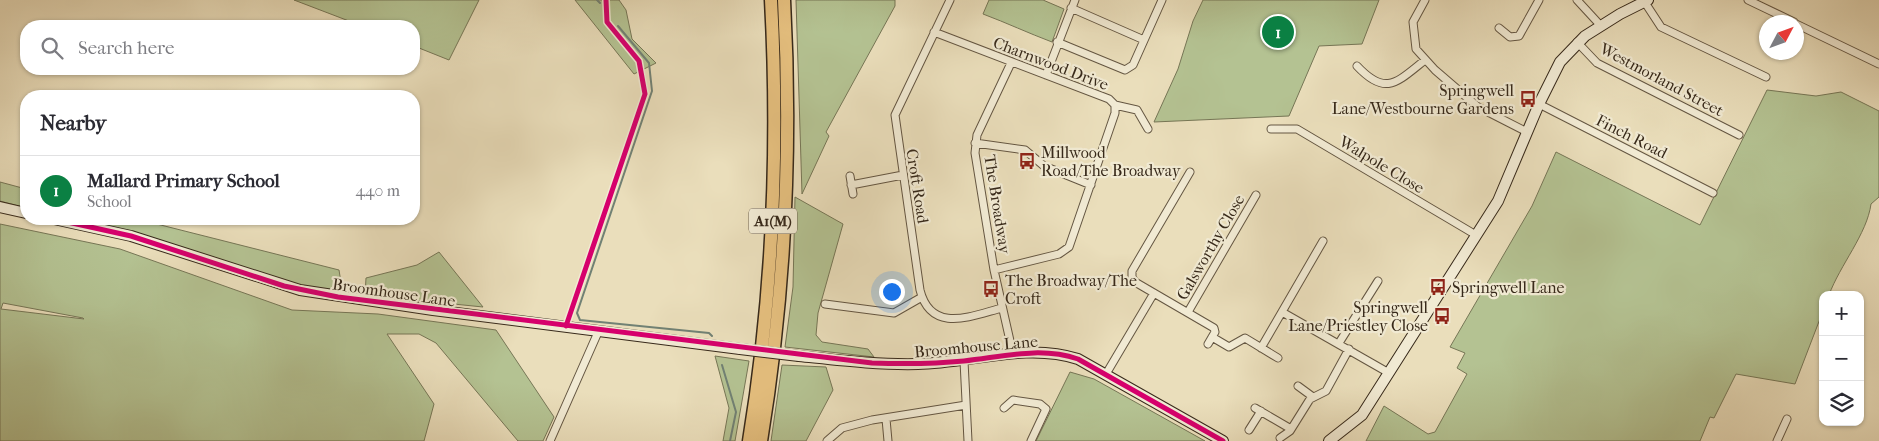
<!DOCTYPE html>
<meta charset="utf-8">
<style>
:root{--surface:#fff;--page:#f7f7f7;--text:#2b2b33;--muted:#7c7c81;--line:#e1e1e2;--accent:#0b8043}
body{margin:0;font-family:"IM FELL French Canon",serif;background:var(--page);color:var(--text)}
.controls{position:absolute;right:15px;bottom:15px;display:grid;overflow:hidden;border-radius:10px;box-shadow:0 1px 4px #0004}
.controls button{width:45px;height:45px;display:grid;place-items:center;padding:0;border:0;border-bottom:1px solid var(--line);background:var(--surface);color:var(--text);font:25px sans-serif}
.compass{position:absolute;left:1759px;top:15px;width:45px;height:45px;border-radius:50%;background:var(--surface);box-shadow:0 1px 4px #0004;rotate:49deg}
.you{position:absolute;left:891px;top:291px;width:18px;height:18px;margin:-12px;border:4px solid #fff;border-radius:50%;background:#1a73e8;box-shadow:0 0 0 8px #1a73e833}
.badge{display:grid;place-items:center;width:32px;height:32px;border-radius:50%;background:var(--accent);color:#fff;font-size:16px;font-weight:700}
.pin{position:absolute;translate:-50% -50%;border:2px solid #fff;box-shadow:0 1px 5px #0006}
.list{margin:0;padding:0;list-style:none}
h2{display:flex;justify-content:space-between;align-items:center;height:65px;margin:0;padding:0 20px;font-size:21px}
h2 small{font-size:16px;font-weight:400;color:var(--muted)}
.list li{display:grid;grid-template-columns:32px 1fr auto;gap:15px;align-items:center;box-sizing:border-box;height:70px;padding:0 20px;border-top:1px solid var(--line)}
.list b{display:block;font-size:19px;white-space:nowrap}
.list p{margin:0;font-size:16px;white-space:nowrap;color:var(--muted)}
.list em{font-size:16px;font-style:normal;color:var(--muted)}
.icon{flex:none;width:28px;height:28px;fill:none;stroke:currentColor;stroke-width:2;stroke-linecap:round;stroke-linejoin:round}
.map{position:relative;flex:none;width:1879px;height:441px;overflow:hidden}
.search{position:absolute;background:var(--surface);box-shadow:0 1px 4px #0004;left:20px;top:20px;width:400px;height:55px;display:flex;align-items:center;gap:12px;box-sizing:border-box;padding:0 18px;border-radius:20px;color:var(--muted);font-size:19px}
.panel{position:absolute;background:var(--surface);box-shadow:0 1px 4px #0004;left:20px;top:90px;width:400px;height:135px;border-radius:20px}
.map>svg:first-child{display:block}
</style>
<div class="map">
<svg width="1879" height="441" viewBox="0 0 1879 441">
<rect width="100%" height="100%" fill="#eadebb"/>
<filter id="stains"><feTurbulence type="fractalNoise" baseFrequency=".004" numOctaves="4"/><feColorMatrix values="0 0 0 0 .2 0 0 0 0 .09 0 0 0 0 .02 0 0 0 .5 -.17"/></filter>
<radialGradient id="worn" r=".72"><stop offset=".6" stop-color="#630" stop-opacity="0"/><stop offset="1" stop-color="#630" stop-opacity=".3"/></radialGradient>
<path fill="#b4c292" stroke="#767656" fill-rule="evenodd" d="M294,0h185l-30,60 -35,-14v-20h-52z
M575,0h44l7,10 6,29 24,24 -22,11z
M796,0h99v6l-69,126 3,4 -27,58z
M989,0h54l21,9 -12,33c-24,-9 -45,-19 -69,-28z
M1203,0h176l-17,44 -43,2 -30,70 -135,6 24,-53 15,-48z
M1767,90l49,6 25,-4 38,19v86l-8,7c-4,30 -31,61 -42,91h-6v16l-28,73 -59,-10 -22,44 -4,-1 -10,24h-334l18,-35 44,28 7,-2 32,-58 -10,-6 8,-15 -15,-6 82,-141 24,-54 144,73z
M0,182l26,7v19l-26,-7z
M795,197l48,27 -25,89 -2,22 6,7 46,7 6,8 -89,-10 8,-60z
M74,219h63l202,51 4,25 -58,-12z
M0,224l120,25 172,61 86,4 118,16 58,87 -11,24h-25l-82,-98 -17,-9h-32l47,70 -10,37h-424zM3,303l80,15 1,1 -83,-10z
M439,252l44,55 -118,-12 1,-17 51,-13z
M715,356l34,5 -14,80h-12l6,-33z
M782,365l44,2 7,23 -27,51h-35z
M1070,372l24,7 111,62h-169z"/>
<g fill="none" stroke-linecap="round" stroke-linejoin="round">
<path stroke="#718174" stroke-width="2" d="M597,0l3,3
M618,26l31,37 3,28 -75,222 3,7 129,13 3,3
M722,365l14,47 -6,29"/>
<g stroke="#645642" stroke-width="9">
<path id="street" d="M950,0l-55,115 25,175c11,44 51,26 82,18
M1425,0l-12,22 3,27 19,21 43,37 49,25
M1577,0l24,26
M1748,0l46,22
M1644,1l17,26 105,50
M1071,8l73,32
M1796,24l83,40
M1499,28l11,9 9,-1 20,-36
M934,32l175,67 6,6 22,5 11,19
M1057,42l68,28 8,-5 29,-65
M1577,42l20,21 142,72
M1011,63l-34,72 -2,18 19,117 19,84
M1357,66c29,31 40,16 68,-6
M1046,75l29,-75
M1539,104l174,89
M1271,129h26l179,106
M975,143l50,7 19,16 47,19
M1190,172l-58,99v6l3,5 79,46 1,4 -7,12
M850,176l3,18
M851,185l52,-10
M994,270l65,-16 10,-7 46,-134v-8
M825,304l69,9 28,-16
M1188,312l68,-117
M1282,312l107,61
M1212,337l17,10 16,-9 33,20
M1339,343l39,-62
M1261,348l62,-107
M964,361l4,80
M1106,374l48,-81
M1298,386l15,11
M1004,408l9,-8 27,4 6,5 -15,32
M1255,408l36,21
M886,419l2,22
M1249,430l12,-19
M1280,438l10,-7 20,-32 16,-8 23,-42
M550,441l49,-111
M827,441l15,-13 30,-8 94,-15
M1777,441l10,-22"/>
</g>
<g stroke="#37291a" stroke-width="12">
<path id="secondary" d="M0,207l26,6
M54,219l77,17 169,54 133,20 307,39
M799,356c39,4 79,9 119,8 52,-1 109,-22 160,-5l145,82
M1329,441l33,-26 136,-214 41,-97 21,-42 25,-26 35,-22 28,-14"/>
</g>
<g stroke="#37291a" stroke-width="15">
<path id="highway" d="M749,441c24,-146 30,-293 22,-441
M761,441c24,-146 31,-293 23,-441"/>
</g>
<use href="#street" stroke="#f1ead3" stroke-width="7"/>
<use href="#secondary" stroke="#f1ead3" stroke-width="10"/>
<use href="#highway" stroke="#e5bf7e" stroke-width="12"/>
<g stroke="#37291a" stroke-width="12" stroke-linecap="butt">
<path id="secondary-bridge" d="M740,349l59,7"/>
</g>
<use href="#secondary-bridge" stroke="#f1ead3" stroke-width="10"/>
<g stroke="#f1ead3" stroke-width="8">
<path id="cycleway" d="M54,219l77,17 153,50 54,11 534,66c31,1 61,1 92,-2 38,-4 76,-15 114,-2l145,82
M566,326l79,-232 -6,-33 -32,-39 -1,-22"/>
</g>
<use href="#cycleway" stroke="#d6006c" stroke-width="5"/>
</g>
<defs>
<g id="bus-bare" transform="scale(1.35)"><path d="M-5-6H5V4H4V6H2V4H-2V6H-4V4H-5ZM-3.5-4V0h7V-4ZM-3.5 1.2v1.5H-2V1.2ZM2 1.2v1.5H3.5V1.2Z" fill="#8f2418" stroke="#f1ead3" stroke-width="2.5" paint-order="stroke"/></g>
</defs>
<g fill-rule="evenodd">
<use href="#bus-bare" x="1528" y="99"/>
<use href="#bus-bare" x="1027" y="161"/>
<use href="#bus-bare" x="1438" y="287"/>
<use href="#bus-bare" x="991" y="289"/>
<use href="#bus-bare" x="1442" y="316"/>
</g>
<g text-anchor="middle" stroke-width="4.5" stroke-linejoin="round" paint-order="stroke">
<rect fill="#f1ead3" stroke="#6f6352" stroke-width="1" x="749" y="208.5" width="48" height="25" rx="4"/>
<g font-size="15" font-weight="bold" fill="#37291a">
<text x="773" y="226">A1(M)</text>
</g>
<g font-size="16" fill="#37291a" stroke="#f1ead3">
<text transform="translate(1051 63) rotate(21)" y="6">Charnwood Drive</text>
<text transform="translate(1662 79) rotate(28)" y="6">Westmorland Street</text>
<text transform="translate(1632 136) rotate(27)" y="6">Finch Road</text>
<text transform="translate(1382 164) rotate(31)" y="6">Walpole Close</text>
<text transform="translate(918 186) rotate(81)" y="6">Croft Road</text>
<text transform="translate(998 204) rotate(81)" y="6">The Broadway</text>
<text transform="translate(1210 247) rotate(-60)" y="6">Galsworthy Close</text>
<text transform="translate(394 292) rotate(8)" y="6">Broomhouse Lane</text>
<text transform="translate(976 346) rotate(-5)" y="6">Broomhouse Lane</text>
</g>
<g font-size="16" fill="#37291a" stroke="#f1ead3" text-anchor="start">
<text x="1514" y="96" text-anchor="end">Springwell<tspan x="1514" dy="18">Lane/Westbourne Gardens</tspan></text>
<text x="1041" y="158">Millwood<tspan x="1041" dy="18">Road/The Broadway</tspan></text>
<text x="1005" y="286">The Broadway/The<tspan x="1005" dy="18">Croft</tspan></text>
<text x="1452" y="293">Springwell Lane</text>
<text x="1428" y="313" text-anchor="end">Springwell<tspan x="1428" dy="18">Lane/Priestley Close</tspan></text>
</g>
</g>
<rect width="100%" height="100%" filter="url(#stains)"/>
<rect width="100%" height="100%" fill="url(#worn)"/>
</svg>
<div class="controls">
<button>+</button>
<button>−</button>
<button><svg class="icon" aria-label="layers" viewBox="0 0 24 24"><path d="M12 4l9 5-9 5-9-5zM3 14l9 5 9-5"/></svg></button>
</div>
<svg class="compass" viewBox="-18 -18 36 36"><path d="M0-13l5 13h-10z" fill="#e53935"/><path d="M0 13l5-13h-10z" fill="#7c7c81"/></svg>
<div class="you"></div>
<div class="pin badge" style="left:1278px;top:32px">1</div>
<div class="search"><svg class="icon" aria-label="search" viewBox="0 0 24 24"><circle cx="10" cy="10" r="6"/><path d="M15 15l6 6"/></svg>Search here</div>
<section class="panel">
<h2>Nearby<small></small></h2>
<ul class="list">
<li><span class="badge">1</span><div><b>Mallard Primary School</b><p>School</p></div><em>440 m</em></li>
</ul>
</section>
</div>
